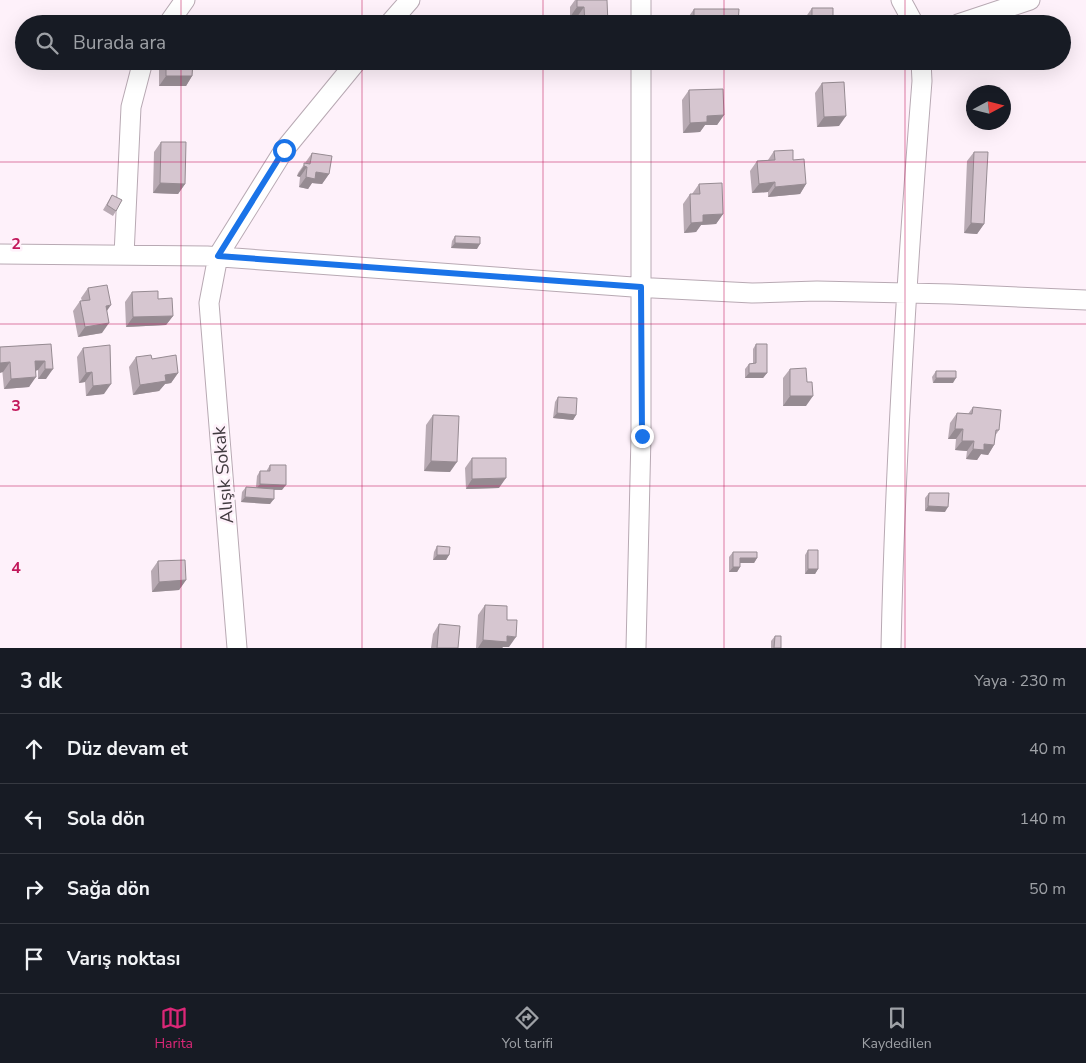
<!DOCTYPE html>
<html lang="tr">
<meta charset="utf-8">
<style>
:root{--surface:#171b24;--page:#242831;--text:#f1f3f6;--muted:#9ea1a6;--line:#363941;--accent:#db2777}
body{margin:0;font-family:"Nunito Sans",sans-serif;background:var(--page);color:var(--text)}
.compass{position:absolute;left:966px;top:85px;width:45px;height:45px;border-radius:50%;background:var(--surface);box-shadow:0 5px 20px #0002;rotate:83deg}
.stop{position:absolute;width:15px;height:15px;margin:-11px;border:4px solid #1a73e8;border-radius:50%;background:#fff}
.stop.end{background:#1a73e8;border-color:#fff;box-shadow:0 1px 5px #0008}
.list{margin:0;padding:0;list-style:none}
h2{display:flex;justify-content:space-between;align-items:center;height:65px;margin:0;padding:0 20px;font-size:21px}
h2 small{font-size:16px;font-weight:400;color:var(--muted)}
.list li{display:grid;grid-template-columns:32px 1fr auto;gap:15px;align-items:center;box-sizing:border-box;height:70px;padding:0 20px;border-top:1px solid var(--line)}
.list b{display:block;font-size:19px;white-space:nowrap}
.list em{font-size:16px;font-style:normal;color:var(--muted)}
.icon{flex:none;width:28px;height:28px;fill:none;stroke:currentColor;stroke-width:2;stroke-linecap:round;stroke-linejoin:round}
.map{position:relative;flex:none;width:1086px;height:648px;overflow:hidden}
.search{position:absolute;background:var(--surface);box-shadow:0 5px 20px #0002;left:15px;right:15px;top:15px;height:55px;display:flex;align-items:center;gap:12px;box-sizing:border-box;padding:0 18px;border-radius:28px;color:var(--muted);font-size:19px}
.sheet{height:345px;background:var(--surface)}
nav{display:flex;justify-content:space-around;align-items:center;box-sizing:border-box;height:70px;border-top:1px solid var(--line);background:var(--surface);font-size:14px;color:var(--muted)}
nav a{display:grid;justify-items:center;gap:2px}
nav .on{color:var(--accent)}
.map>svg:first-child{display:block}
</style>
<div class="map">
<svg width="1086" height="648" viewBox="0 0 1086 648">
<rect width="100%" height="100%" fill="#fef1fa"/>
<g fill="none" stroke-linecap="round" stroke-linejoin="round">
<g stroke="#b8a9b3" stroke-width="21">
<path id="street" d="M641,0v24
M901,0l13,24
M168,24l17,-24
M389,24l21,-24
M958,24l72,-24
M0,254l207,2 426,31 119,6 65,-2 134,3 135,6
M124,255l7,-148 12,-46
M237,648l-28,-345 9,-47 66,-106 73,-89
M636,648l5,-212v-375
M891,648c4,-189 16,-378 31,-567l-1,-20"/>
</g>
<use href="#street" stroke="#fff" stroke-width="19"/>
</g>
<path fill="#b8aab3" d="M575,0h2l31,24h-31v-7h-7v-10z
M812,8l21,12 11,4h-39v-6z
M694,9l44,15h-51v-5z
M159,61h34l-1,15 -6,10h-27z
M822,83l17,43 -22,1 -2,-34z
M689,90l35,25 -7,10h-12l-5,7 -17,1 -1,-33z
M161,142l24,42 -7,10 -25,-1 1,-41z
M774,151l19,9 13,24 -6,10 -32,3v-5l-16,1 -2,-22 7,-10 11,-1z
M974,152l10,72 -7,10 -13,-1 3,-72z
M312,153l17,21 -7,10 -10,-1 -4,6 -9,-2 1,-10 -3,-1 1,-3z
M699,184l24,30 -7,10 -15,1 -5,7 -12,1 -1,-29 7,-10h2z
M112,195l4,16 -3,5 -10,-6z
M455,236l22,13 -26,-1 1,-7z
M88,288l14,45 -24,4 -5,-26 7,-10h2l-1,-3z
M132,292l26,7 15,17 -7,9 -40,2 -1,-25z
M51,344l-5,35h-8v-9l-2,1 -7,16 -25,2 -4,-42z
M756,344l11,29 -4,5h-18v-9l4,-5 4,-1v-14z
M83,348l21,46 -18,2 -1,-14 -6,1 -2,-26z
M136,357l16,2 26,14 -7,10 -6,1 -6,7 -26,4 -4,-28z
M790,369l16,37h-23v-28z
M936,371l17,12h-20l-1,-6z
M558,397l18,18 -3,5 -20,-2 2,-16z
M973,407l26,23 -4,6 -1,9 -6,10 -7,-1 -4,6 -11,-1 1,-8 -12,-1 1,-11h-8l2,-16 7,-10 11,1z
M433,415l17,57 -26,-1 2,-46z
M472,458l27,30 -33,1 -1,-21z
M270,465l12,25h-8l-4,14 -29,-2 1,-10 4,-5h10l1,-11 3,-5h7v-1z
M929,493l16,19 -20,-1v-13z
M437,546l12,9 -3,5h-13l1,-8z
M808,550l10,19 -3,5h-10v-19z
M733,552l24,6 -3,5h-14v4l-3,5h-8v-15z
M158,561l28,19 -7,10 -27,2 -1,-21z
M485,605l22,15 2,27h-6l-1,1h-26l2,-33z
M439,624l19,24h-27l2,-14z
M775,636l6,12h-10v-7z"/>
<path fill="#968b92" d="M577,7h7l-7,10h-7z
M806,61h21l-1,1h-21z
M166,76h26l-6,10h-27z
M724,115l-7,10h-12l-5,7 -17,1 7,-10 17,-7z
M846,116l-7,10 -22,1 7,-10z
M304,166l3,1 -7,10 -3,-1z
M316,172l13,2 -7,10 -10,-1 -4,6 -9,-2 7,-10z
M775,182l-7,10 -16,1 7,-9z
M160,183l25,1 -7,10 -25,-1z
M806,184l-6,10 -32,3 7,-10z
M723,214l-7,10 -15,1 -5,7 -12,1 7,-10 12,-8z
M971,223l13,1 -7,10 -13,-1z
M455,243l25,1 -3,5 -26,-1z
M111,305l-7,10 2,-9z
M173,316l-7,9 -40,2 7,-10z
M109,323l-7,10 -24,4 7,-10z
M35,361h10l-7,9 -10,1z
M10,362l-7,10 -3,1v-10z
M45,369h8l-7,10h-8z
M92,372l-7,10 -6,1 7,-10z
M178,373l-7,10 -6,1 -6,7 -26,4 7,-10 25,-10z
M749,373h18l-4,5h-18z
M36,377l-7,10 -25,2 7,-10z
M936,378h20l-3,5h-20z
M111,384l-7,10 -18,2 7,-10z
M790,396h23l-7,10h-23z
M557,413l19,2 -3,5 -20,-2z
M955,429h8l-7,10h-8z
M962,441h12l-7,10 -12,-1z
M984,444l10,1 -6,10 -7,-1 -4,6 -11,-1 7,-10z
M431,461l26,1 -7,10 -26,-1z
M506,478l-7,10 -33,1 6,-10z
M260,484l26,1 -4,5 -26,-1z
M245,497l29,2 -4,5 -29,-2z
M928,506l20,1 -3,5 -20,-1z
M437,555h12l-3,5h-13z
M740,558h17l-3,5h-17z
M733,567h7l-3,5h-8z
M808,569h10l-3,5h-10z
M186,580l-7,10 -27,2 7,-10z
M507,636l9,1 -7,10h-6l-1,1h-24l5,-8z"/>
<path fill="#d6c6d0" stroke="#968b92" d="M577,0h30l1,24h-23l-1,-17h-7z
M812,8h21v12h11v4h-32z
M694,9h45l-1,15h-44z
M166,61h27l-1,15h-26z
M844,82l2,34 -22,1 -2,-34z
M723,89l1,26 -17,1v6l-17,1 -1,-33z
M161,142h25l-1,42 -25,-1z
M793,150v10l11,-1 2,25 -31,3v-5l-16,2 -2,-23 18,-1 -1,-9z
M974,152h14l-4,72 -13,-1z
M312,153l20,3 -3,18 -13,-2 -1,7 -9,-2 1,-10 -3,-1v-3l6,1z
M722,183l1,31 -20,1v7l-12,1 -1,-29h10l-1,-10z
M112,195l10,5 -6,11 -9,-6z
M455,236l25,1v7l-25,-1z
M107,285l4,20 -5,1 3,17 -24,4 -5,-26 10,-1 -2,-12z
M158,291v8l14,-1 1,18 -40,1 -1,-25z
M51,344l2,25h-8v-8h-10l1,16 -25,2 -1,-17 -10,1v-16z
M756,344h11v29h-18v-9l7,-1z
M110,345l1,39 -18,2 -1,-14 -6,1 -3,-25z
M151,355l1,4 24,-4 2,18 -13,2 1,6 -26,4 -4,-28z
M806,368l1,14h5l1,14h-23v-27z
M936,371h20v7h-20z
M558,397l19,1 -1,17 -19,-2z
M973,407l28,3 -2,20h-3l-2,15 -10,-1v6l-11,-1 1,-8h-12l1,-12h-8l2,-16 15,1z
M433,415l26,1 -2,46 -26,-1z
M472,458h34v20l-34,1z
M270,465h16v20l-26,-1v-13h10z
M246,487l28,2v10l-29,-2z
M929,493h20l-1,14 -20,-1z
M437,546l13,1 -1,8h-12z
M808,550h10v19h-10z
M733,552h24v6h-17v9h-7z
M185,560l1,20 -27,2 -1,-21z
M485,605l22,1v14h10l-1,17 -9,-1v6l-24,-2z
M439,624l21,2 -2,22h-21z
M775,636h6v12h-7z"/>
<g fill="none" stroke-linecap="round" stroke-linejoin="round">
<path stroke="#1a73e8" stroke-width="6" d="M284,150l-66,106 423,31 1,149"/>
</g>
<path fill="none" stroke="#c2185b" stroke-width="1" stroke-opacity="0.55" d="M181,0v24M362,0v24M543,0v24M724,0v24M905,0v24M181,61v587M362,61v587M543,61v587M724,61v587M905,61v587M0,162h1086M0,324h1086M0,486h1086"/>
<g text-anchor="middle" stroke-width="5" stroke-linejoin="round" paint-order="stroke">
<g font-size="18" fill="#413a3f" stroke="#fef1fa">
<text transform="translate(223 475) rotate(-95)" y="6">Alışık Sokak</text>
</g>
</g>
<g font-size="16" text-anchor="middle" font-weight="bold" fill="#c2185b" stroke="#fef1fa" stroke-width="5" stroke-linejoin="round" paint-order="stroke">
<text x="16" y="249">2</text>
<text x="16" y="411">3</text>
<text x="16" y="573">4</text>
</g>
</svg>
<svg class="compass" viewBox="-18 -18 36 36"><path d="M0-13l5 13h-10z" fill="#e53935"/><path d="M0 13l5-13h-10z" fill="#9ea1a6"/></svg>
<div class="stop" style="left:284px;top:150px"></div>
<div class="stop end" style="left:642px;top:436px"></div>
<div class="search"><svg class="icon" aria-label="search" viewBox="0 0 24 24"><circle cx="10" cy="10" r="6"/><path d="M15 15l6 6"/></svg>Burada ara</div>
</div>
<section class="sheet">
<h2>3 dk<small>Yaya · 230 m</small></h2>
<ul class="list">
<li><svg class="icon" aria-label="ahead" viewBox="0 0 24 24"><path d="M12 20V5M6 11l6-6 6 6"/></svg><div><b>Düz devam et</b></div><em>40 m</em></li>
<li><svg class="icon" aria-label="left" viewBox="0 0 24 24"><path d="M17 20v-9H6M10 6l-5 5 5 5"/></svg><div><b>Sola dön</b></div><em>140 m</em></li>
<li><svg class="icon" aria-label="right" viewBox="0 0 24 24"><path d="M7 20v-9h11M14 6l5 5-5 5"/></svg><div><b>Sağa dön</b></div><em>50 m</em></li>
<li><svg class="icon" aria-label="arrive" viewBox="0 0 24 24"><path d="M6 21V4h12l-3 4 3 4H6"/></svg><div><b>Varış noktası</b></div></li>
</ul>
</section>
<nav>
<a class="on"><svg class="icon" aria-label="map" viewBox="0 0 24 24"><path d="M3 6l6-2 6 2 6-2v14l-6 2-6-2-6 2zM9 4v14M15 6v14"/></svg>Harita</a>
<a><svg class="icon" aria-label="directions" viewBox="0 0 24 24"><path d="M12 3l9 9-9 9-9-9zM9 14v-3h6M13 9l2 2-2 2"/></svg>Yol tarifi</a>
<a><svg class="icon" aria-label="saved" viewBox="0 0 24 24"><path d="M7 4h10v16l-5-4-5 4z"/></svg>Kaydedilen</a>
</nav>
